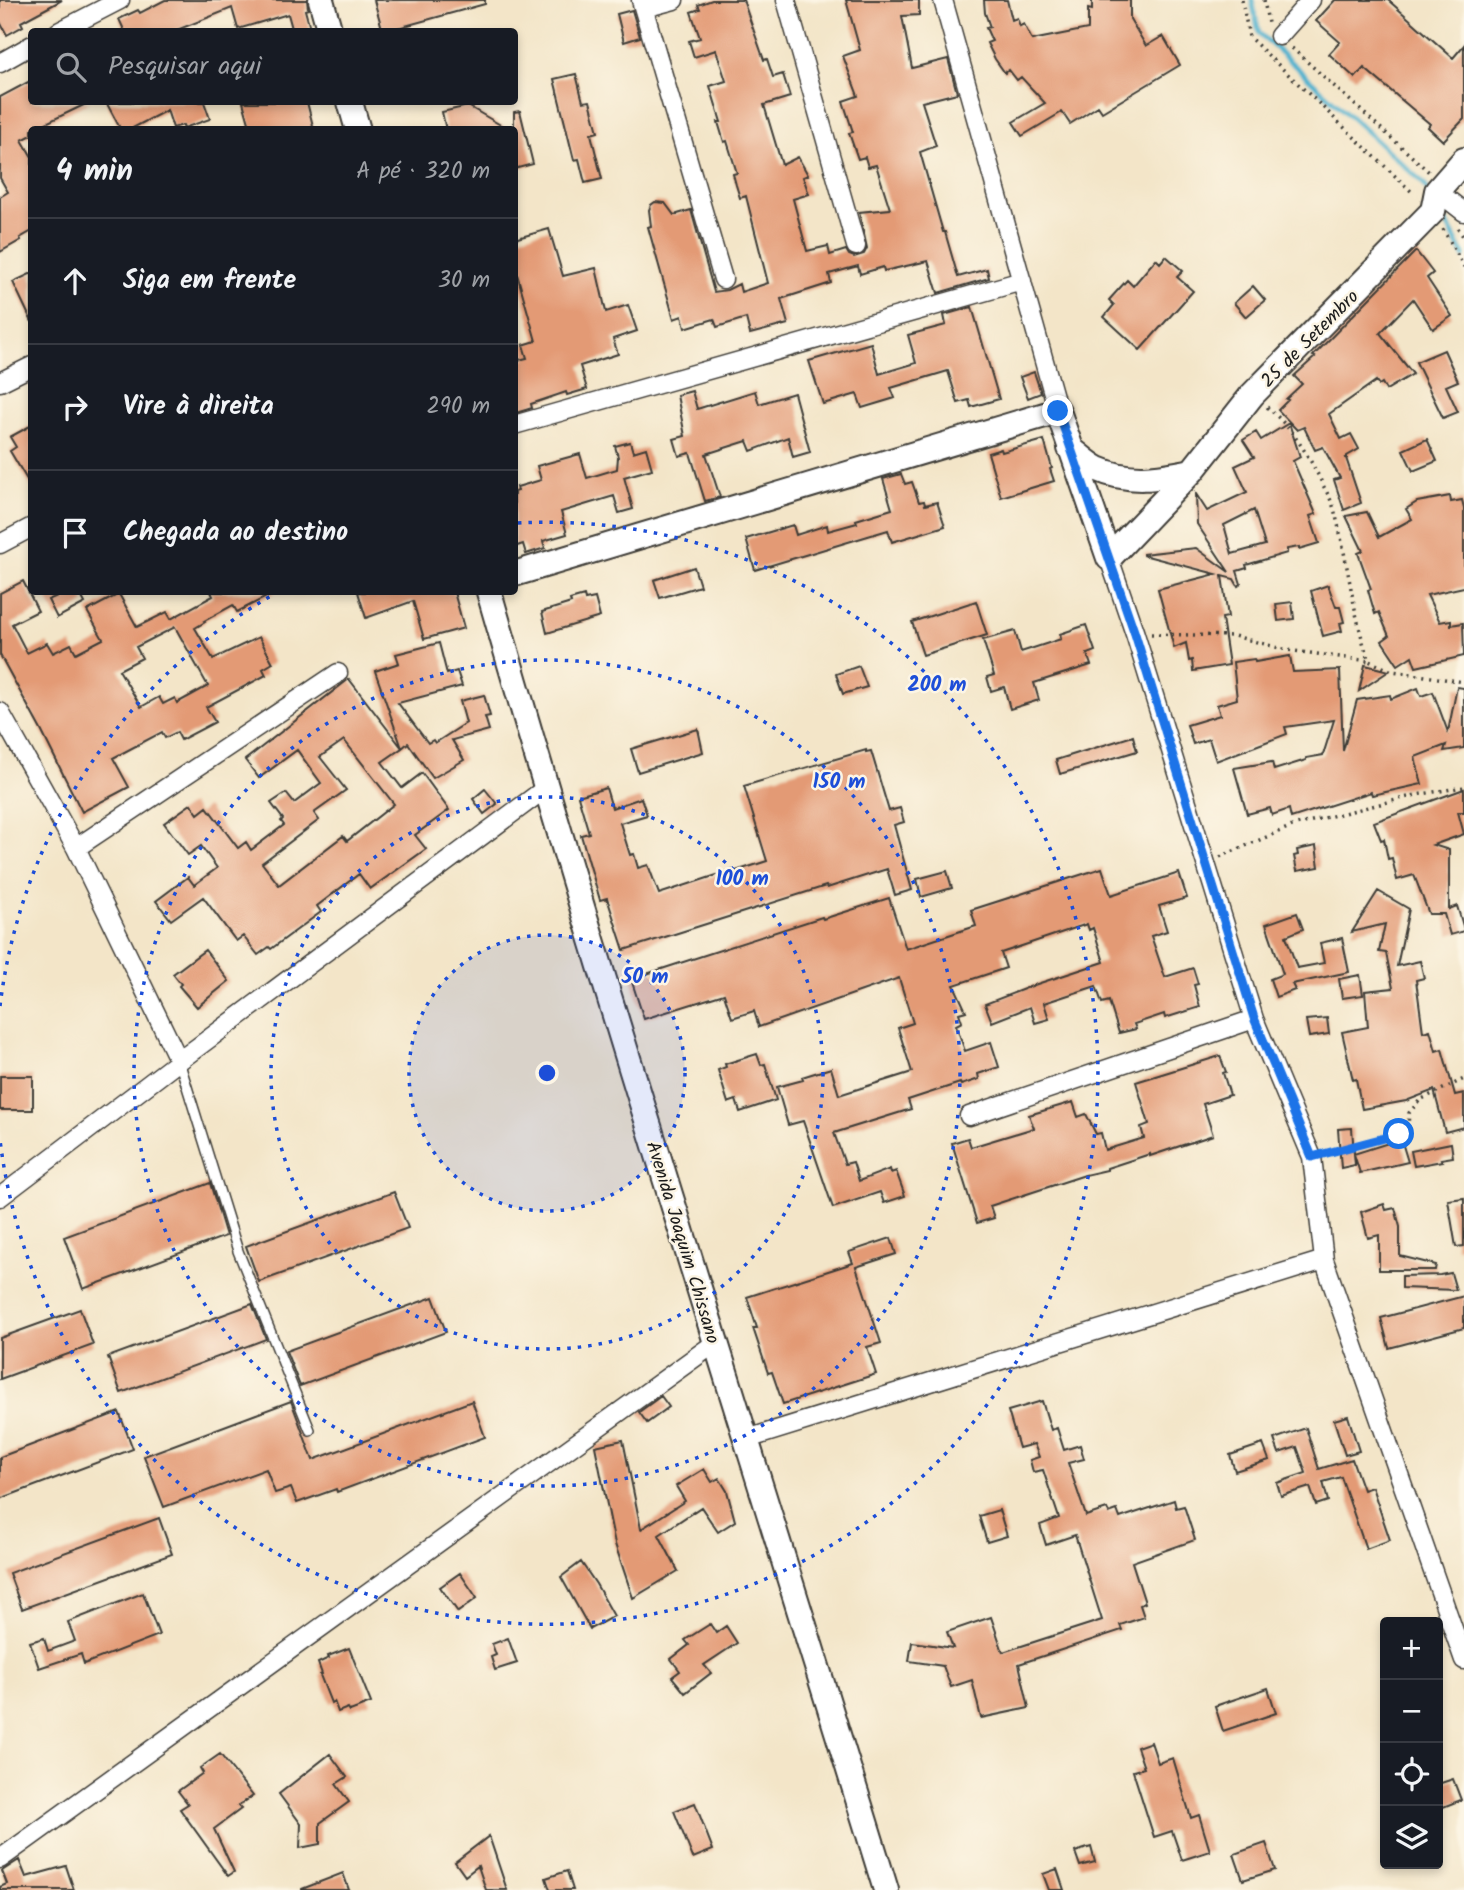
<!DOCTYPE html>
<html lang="pt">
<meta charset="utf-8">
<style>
:root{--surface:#171b24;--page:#20242c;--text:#f1f3f6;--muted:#9ea1a6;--line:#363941}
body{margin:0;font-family:Kalam,sans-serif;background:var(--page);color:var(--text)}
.controls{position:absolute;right:21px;bottom:21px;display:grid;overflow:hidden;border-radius:7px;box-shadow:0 4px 10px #0003}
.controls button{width:63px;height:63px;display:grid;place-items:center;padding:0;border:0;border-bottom:2px solid var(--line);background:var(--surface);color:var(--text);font:35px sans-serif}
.stop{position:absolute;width:21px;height:21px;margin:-16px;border:5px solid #1a73e8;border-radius:50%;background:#fff}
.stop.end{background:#1a73e8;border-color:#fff;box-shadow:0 2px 7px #0008}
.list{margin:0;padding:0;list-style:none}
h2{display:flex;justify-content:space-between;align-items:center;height:91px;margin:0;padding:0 28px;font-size:30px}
h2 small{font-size:23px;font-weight:400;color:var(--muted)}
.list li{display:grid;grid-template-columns:46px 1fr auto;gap:21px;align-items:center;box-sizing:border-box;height:126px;padding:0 28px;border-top:2px solid var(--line)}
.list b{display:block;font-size:26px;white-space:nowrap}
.list em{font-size:23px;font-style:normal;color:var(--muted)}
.icon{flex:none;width:38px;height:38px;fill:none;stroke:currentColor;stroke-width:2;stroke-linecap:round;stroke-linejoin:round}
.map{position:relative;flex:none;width:1464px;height:1890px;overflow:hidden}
.search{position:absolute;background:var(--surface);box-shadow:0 4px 10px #0003;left:28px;top:28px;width:490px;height:77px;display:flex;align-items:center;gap:18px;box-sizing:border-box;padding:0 24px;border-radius:7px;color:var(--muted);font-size:26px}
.panel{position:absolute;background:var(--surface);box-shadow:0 4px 10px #0003;left:28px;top:126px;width:490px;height:469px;border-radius:7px}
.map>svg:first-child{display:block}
</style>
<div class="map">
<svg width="1464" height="1890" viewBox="0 0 1464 1890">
<rect width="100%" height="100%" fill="#fcf5e5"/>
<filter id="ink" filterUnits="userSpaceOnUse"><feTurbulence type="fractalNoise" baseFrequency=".0143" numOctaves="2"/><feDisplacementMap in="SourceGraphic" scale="14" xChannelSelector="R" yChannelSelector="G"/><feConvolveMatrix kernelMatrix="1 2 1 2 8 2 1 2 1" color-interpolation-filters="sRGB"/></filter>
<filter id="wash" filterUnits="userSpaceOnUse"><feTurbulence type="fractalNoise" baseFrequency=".00686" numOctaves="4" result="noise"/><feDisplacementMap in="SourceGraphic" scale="28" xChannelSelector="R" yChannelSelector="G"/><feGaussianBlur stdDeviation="1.57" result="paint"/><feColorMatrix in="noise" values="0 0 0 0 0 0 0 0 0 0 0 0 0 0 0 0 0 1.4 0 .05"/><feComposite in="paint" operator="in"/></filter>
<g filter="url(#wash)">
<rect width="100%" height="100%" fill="#f3e5c8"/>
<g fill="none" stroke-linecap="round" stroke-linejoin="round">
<path stroke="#50b2cf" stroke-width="5" d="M1252,0l7,33 164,150 6,9
M1441,212l23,44"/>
</g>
<g id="blocks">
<path fill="#e39a75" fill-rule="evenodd" d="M0,0h62l-41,22 2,4 -16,9 -7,-13z
M165,0h142l1,9 -3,1 6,22h-18l-5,-18 -50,15 -6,-21 -60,24h-47l-6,-13 19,-9 2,3z
M374,0h111v4l-102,28z
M712,0h31l21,60 3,-1 6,18 10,-3 7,23 -26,8 18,60 16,-8 10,18 -5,2 6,17 -16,5 14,52 21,-5 2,9 16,-5 3,5 5,2 10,-3 3,-6 -8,-36 31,-3 -14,-44 -8,2 -3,-10 -7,2 -9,-26 4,-1 -10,-31 15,-5 -15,-40 17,-6 -14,-50h73v15l-17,1 10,52 36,-9 9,34 -35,9 14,44 -16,6 23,80h2l13,45 29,-8 2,9 -51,15 -10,-32 -44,10 -1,-4 -23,7 -2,-8 -29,8 2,9 -50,16 7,25 -38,10 -4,-16 -29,9 -3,-8 -29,9 -3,-12 -8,3 -26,-92 3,-1 -2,-16 2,-5 4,-3 10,1 9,12 17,-5 23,82 13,-2 12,-6 2,8 27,-9 -22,-87 -6,2 -4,-13 -3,-11 4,-1 -10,-32 -3,1 -6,-20h3l-11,-36 16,-5 -10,-31 -22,7 -5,-16 11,-3 -9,-26 9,-3 -2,-4z
M984,0h23l5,20 5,-2 3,8 4,-2 8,16 56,-11v-20l4,1v-10h38v19l16,27 17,-10 17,29 -78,47 -4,-6 -28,18 -8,-12 -40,24 -9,-14 32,-19 -24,-26 -4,3 -8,-10 -4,3 -10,-14 -8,-16 5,-2 -6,-13 4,-1 -5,-14z
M1335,0h53l65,58 11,-13v74l-21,22 -15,-14 2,-3 -66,-56 -9,10 -26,-24 11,-12 -24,-21z
M632,10l8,27 -16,5 -7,-28z
M576,74l7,28 7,-1 8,31 -7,2 11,45 -17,4 -6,-24 -5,1 -20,-81z
M32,80v22h58l-44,21 1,3 -6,4h-9v5l-10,5 10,17v74l-12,7 1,2 -21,12v-55l8,-5 -8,-14v-81z
M106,102h98l6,17 -26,9 -1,-3 -10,3 -6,-18 -38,20h-8z
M243,102h64l7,28h-63z
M468,106l41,24h-63l-4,-18z
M520,111l13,53 -19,5v-57z
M549,229l14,47 33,-8 10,44 22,-7 9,26 -24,8 5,15 -38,12 7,23 -20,6 -1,-3 -35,12 1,4 -16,5 -2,-52 13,-3 -4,-13 13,-4 -19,-67 -3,1v-36z
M1416,251l17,22 -6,5 25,38 -19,13 -20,-30 -33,34 33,41 -27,16 -4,-7 -3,2 -3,-4 -47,33 12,25 10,-5 8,15 -12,7v2h-1l15,45 -17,7 -10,-30 6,-2 -17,-31 -8,3 -11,-23 -7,3 -19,-20 10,-10 -2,-1 16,-15 -8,-8 21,-19 -2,-1z
M1166,256l17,15 -6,6 16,14 -53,59 -36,-33 10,-12 -5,-5 18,-20 6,6 23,-27 4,4z
M32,273v49l-19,-40z
M1253,286l12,14 -19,17 -12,-14z
M972,307l27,92 -28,8 -2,-7 -11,3 -10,-32 -57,17 4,10 -33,10 -5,-14 -34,10 -14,-43 62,-18 8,31 37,-11 -8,-28 38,-10 -2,-10z
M1444,350l14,31 -12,5 12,26 -15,6 -27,-56z
M1034,372l7,21 -13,5 -8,-21z
M692,391l5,18 58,-18 4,13 35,-11 16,59 -17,5 -5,-20 -37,14 -4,-10 -41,13 14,43 -15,4 -15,-48 -11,3 -5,-17 11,-3 -8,-41z
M1289,423l11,34 -7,4 23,53 -6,2 9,27 -20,6v-2l-12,2v4l-41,12 1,3 -10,3 4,13 -3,2 -4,-7 -12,-3 6,41 -6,1 7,47 -36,6 -1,-11 -3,1 -3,-18 -12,5 -16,-59 58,-15 -73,-19v-1l53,-6 33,24 -32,-48 -1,-30 11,17 40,-19 -12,-26 19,-9 -11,-17 13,-8 5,8zM1254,510l11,35 -33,9 -8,-29z
M32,425v63l-22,-37 6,-4 -6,-10z
M1427,439l10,22 -24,10 -10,-21z
M1044,440l8,28 -2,1 4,12 -53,16 -13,-44 13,-4 1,3z
M630,442l3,10 13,-4 6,21 -28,8 9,32 -14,4 -5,-17 -53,16 6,22 -24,7 2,7 -19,6 -3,-10 -9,3v-55l4,-1 -1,-4 24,-7 -4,-14 43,-12 7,24 30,-9 1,-12 -3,-11z
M901,474l4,10 7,-2 7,20 5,-1 1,4 12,-3 8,24 -53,16 -4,-12 -133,40 -9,-31 47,-14 3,10 31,-10 1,6 29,-8 -1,-3 36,-11 -9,-30z
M1450,496l1,6 11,-2 2,8v79l-37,8 13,27 11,-2v5l12,-2 1,33 -48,11 -4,-11 -14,9 -16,-24 7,-5 -10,-24 -4,2 -7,-24 3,-1 -13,-36 5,-2 -17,-35 21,-4 12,25 33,-18 -6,-10 11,-7z
M694,567l6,19 -40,12 -6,-18z
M23,581l15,30 -26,13 15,29 20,-10 6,10 18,-9 5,9 27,-14 -16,-28 32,-17 18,33 30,-15 4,7 42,-23 -2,-4h65l-39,20 -4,-7 -29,16 1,1 -10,6 18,31 46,-22 14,26 -10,6 3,6 -60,32 9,15 -34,18 -4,-8 -12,6 -3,-6 -49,26 16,29 -47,25 -41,-82 -41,-75v-62zM175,627l33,59 -31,17 -2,-5 -12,6 -4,-7 -18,10 -22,-37 23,-12 -6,-11z
M1328,585l8,22h4l4,15 -4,1 2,8 -19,5 -12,-45z
M66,592h13l6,11 -28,15 -9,-18z
M358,592h96l10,36 -40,11 -11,-38 -47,17z
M584,596l1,4 10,-2 5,19 -53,16 -5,-21 29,-9 -1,-3z
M976,601l11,34 -64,20 -11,-33z
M1292,602l2,17 -16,2 -2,-17z
M1086,625l9,26 -8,3 4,11 -57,18 5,17 -29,9 -6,-22 -13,4 -4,-14 7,-2 -11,-35 32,-9 6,21 40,-13 -1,-5z
M439,643l8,31 10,-3 5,15 -64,17 30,40 5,-3 2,3 31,-20 -6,-22 24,-6 6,21 -5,1 4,13 -37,10 12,20 -31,18 -25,-35 -6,5 -27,-77 24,-8 -3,-9z
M1290,656l3,16 47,-2 3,81 14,-51 33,-5 1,4 27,-11 3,8 12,-4 15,40 9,-45 7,1v60l-20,3 2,-6 -31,12 7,27 -50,11 -1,-3 -80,26 -2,-9 -17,6 -2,-7 -23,6 -13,-46 38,-6 2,8 32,-10v-2l17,-3 11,-35 -49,7 2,7 -71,27 -7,-22 -16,5 -6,-19 33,-10 -3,-10 20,-6 -4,-37 21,-3 1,3z
M1365,665l24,6 -30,20z
M859,666l8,21 -24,7 -7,-20z
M349,679l53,69 -20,14 20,26 20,-15 27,37 -34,25 11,14 -56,40 -11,-15 -42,32 4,6 -50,37 -2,-2 -11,8 -15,-19 -7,5 -33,-44 -32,23 -15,-19 32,-24 6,8 23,-17 -16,-22 -13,9 -24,-32 27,-19 7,10 9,-7 31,41 8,-6 5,8 33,-25 -3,-4 2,-2 -12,-16 15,-10 8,10 27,-20 -24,-33 -38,28 -14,-18zM344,740l50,64 -47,37 -4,-5 -64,49 -17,-22 57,-43 -5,-7 32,-23 -26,-33z
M698,729l5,23 -65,20 -7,-23z
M1133,736l4,15 -77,23 -4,-14z
M866,750v2l5,-1 18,60 11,-3 4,14 -10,3 18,65 -17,5 -8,-26 -60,19 -1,-2 -202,64 -17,-52 -7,2 -19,-65 8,-2 -11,-37 28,-8 6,20 29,-10 6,17 -27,8 10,32 4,-1 4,14 10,-3 11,29 73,-24 1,2 34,-11 -23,-75z
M485,789l12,15 -13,10 -11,-15z
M1464,789v23h-6l6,22 -31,11 16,5v59l8,-3 7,23v2l-14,4 -6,-21h-15l-15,-39 -17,5 -5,-22 -4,1 -4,-20 -3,1 -7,-18z
M1316,846l3,21 -22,4 -3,-15 4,-1 -1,-5z
M1102,868l9,27 68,-22 8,25 -28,8 8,25 -16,5 14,41 28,-9 5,16 -4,1 6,22 -35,11 -1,-4 -30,10 2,5 -17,4 -10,-32 -7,2 -6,-17 -52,17 5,16 -14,4 -5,-16 -38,15 -7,-18 52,-20 67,-22 -11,-34 -4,2 -2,-6 -86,29 5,15 -52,17 12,26 -7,2 3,9 -6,3 9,26 26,-9 8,25 -21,7 1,5 -18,6 -1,-2 -52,17 3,9 -77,24 11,31 8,-2 6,19 31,-12 1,4 5,-2 9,25 -21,7 -4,-11 -47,16 -30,-87 -15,4 -11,-38 26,-7 -1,-3 29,-9 8,27 73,-23 -14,-44 15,-5 -14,-45 -140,49 -5,-16 -22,7 -8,-24 -80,25 -13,-40 191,-62 1,2 66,-21 17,51 70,-23 -5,-16z
M947,871l5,17 -31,9 -4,-18z
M1378,891l31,18 -12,57 23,-5 4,17 -8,2 7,52 7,-2 6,21 6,-2 13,46 9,-2v34l-19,5 -11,-42 -28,11 -44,8 -6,-30 -3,1 -11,-48 26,-5 -3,-36 28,-3 -7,-35 -7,-1 6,-28 -33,8z
M1297,913l6,16 -17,7 11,32 27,-5 -4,-20 22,-5 7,34 -57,12 3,6 -19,7 -6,-18 13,-5 -17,-50z
M205,950l24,31 -32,26 -18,-21 2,-2 -8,-10z
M1360,975l3,20 -21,3 -3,-19z
M1327,1018l2,16 -20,3 -3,-17z
M757,1054l4,11 4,-1 11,36 -36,12 -4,-12 -8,3 -10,-33 8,-3 -1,-3z
M1220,1056l6,16 -3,1 7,22 -27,9 10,31 -63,21v-2l-43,14v2l-22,5 -95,31 4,12 -17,5 -25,-80 16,-5 3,9 63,-19 -5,-13 44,-13 5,15 8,-3 10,20 5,-1 4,17 39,-12 -3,-11 8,-3 -13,-42z
M0,1076h33v34h-33z
M1352,1128l2,26 47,-15 7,23 -48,11 -6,-19 1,11 -14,3 -3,-39z
M1451,1143l2,14 -12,2 1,2 -28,5 -3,-15z
M210,1183l16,53 -143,53 -19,-52z
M394,1192l14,36 -149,54 -13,-36z
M1464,1198v48l-8,1 -8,-47z
M1384,1204l2,6 9,-2 5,19v29l36,9 -1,5h-56v-35l-11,3 -7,-26z
M891,1238l5,16 -40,13 25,76 -14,4 9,27 -93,30 -11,-32 -4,1 -15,-45h4l-10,-31 106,-34 -4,-11z
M1451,1273l5,17 -54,-2v-12l38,-1z
M1464,1296v32l-75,20 -8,-30z
M433,1297l13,35 -146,54 -14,-35z
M252,1304l14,35 -145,54 -13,-36z
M80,1309l13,36 -93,34v-41z
M661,1396l8,11 -22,16 -8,-11z
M291,1401l22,59 159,-59 13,36 -148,55 -1,-3 -39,14 -6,-15 -16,5 -9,-24 -102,38 -20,-51z
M1042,1401l9,29 6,-2 7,22 16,-5 4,14 -16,4 18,53 21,-7 2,4 8,-3 3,8 54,-18 2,8 8,-2 11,34 -63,22 13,41 -5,2 4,12 -24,8 2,5 -103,34 10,44 -48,10 -9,-38 -21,7 -8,-21 -34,-5 3,-19 41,6 -6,-16 44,-15 12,35 99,-32 -27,-85 -29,10 -6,-20 19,-7 -16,-48 -10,2 -3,-12 9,-3 -5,-13 -15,4 -11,-37z
M119,1412l14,37 -133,50v-42z
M1348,1416l11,35 -14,4 -11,-35z
M1306,1428l13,41 33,-10 11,31 9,-3 18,53 -24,9 -25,-72 -18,5 5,19 -12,4 -6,-18 -29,9 -4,-13 29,-10 -9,-26 -18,6 -5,-14z
M623,1440l18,89 44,-28 -9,-15 28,-17 8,13 7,-4 8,13 8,30 -17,11 -17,-25 -42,28 19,36 -45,27 -18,-54 -20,-98z
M1263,1444l6,16 -34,11 -5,-16z
M999,1510l8,26 -20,6 -8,-26z
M159,1518l13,36 -150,55 -13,-36z
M581,1562l15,22 18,32 -24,13 -29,-52z
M460,1573l17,25 -19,14 -18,-25z
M143,1593l16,42 -75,29 -3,-10 -42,14 -9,-26 14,-4 4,13 27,-10 -7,-19z
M710,1624l6,9 10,-7 11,17 -33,22 7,8 -26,20 -13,-16 8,-6 -9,-12 18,-14 -4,-5z
M508,1638l9,25 -22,7 -4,-13 5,-2 -4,-11z
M349,1648l22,55 -21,8 -2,-3 -10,4 -4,-11 -3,2 -11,-28 2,-1 -4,-11 11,-5 -1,-2z
M1268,1688l8,25 -53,18 -8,-25z
M1151,1742l7,21 15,-5 18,60 8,-3 11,36 -28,9 -10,-29 -18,6 -21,-66 11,-3 -7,-21z
M220,1754l33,42 -15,10 3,3 -27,20 20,43 -6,4 -48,-67 8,-5 -10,-13 25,-18 -3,-5z
M330,1754l17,23 -11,7 13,18 -29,21v21l-20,4 1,-24 -22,-30z
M1453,1779l8,21 -23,9v-25z
M695,1803l18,47 -20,8 -19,-47z
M489,1836l18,54h-21l-8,-24 -13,10 -10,-14z
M1266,1843l9,27 -32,10 -9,-26z
M1091,1847l4,15 -15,4 -5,-14z
M19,1860l7,17 40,-11 8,24h-74v-3l7,-3 -5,-13z
M1057,1869l7,21h-15l-6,-16z
M567,1871l6,19h-23l-4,-12z
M343,1873l6,17h-47v-1z"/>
</g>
</g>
<g filter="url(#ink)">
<use href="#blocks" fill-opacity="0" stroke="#3c3a36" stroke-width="2"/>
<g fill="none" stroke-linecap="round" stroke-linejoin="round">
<g stroke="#3c3a36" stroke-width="12">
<path id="lane" d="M179,1061l59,190 72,179"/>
</g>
<g stroke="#3c3a36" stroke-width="21">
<path id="street" d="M641,0l82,279
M786,0l70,246
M943,0l115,411
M644,8l30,-8
M58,32l62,-32
M1279,36l32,-36
M0,63l32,-18
M1437,191l27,21
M0,382l32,-16
M514,425l508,-144
M0,544l32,-17
M1109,558l26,76 119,385 58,138 12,103 140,400
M0,712l76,136 103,213
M76,848l262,-175
M969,1116l285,-97
M0,1197l179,-136 367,-273
M747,1439l577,-179
M0,1859l715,-516"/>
</g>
<g stroke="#3c3a36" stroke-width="28">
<path id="secondary" d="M321,0l9,32
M350,102l8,28
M1070,448c9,7 18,16 28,21 31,14 61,9 94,2
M514,574l544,-163 51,147 83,-87 60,-76 181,-184 4,-20 27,-31
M489,592c125,434 264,865 397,1298"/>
</g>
<path stroke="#3c3a36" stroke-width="3.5" stroke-dasharray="2 5" stroke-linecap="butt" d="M1242,0l7,37 165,157
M1264,0l4,23
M1292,48l137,124
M1458,228l6,10
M1443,229l21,38
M1267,407c26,22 41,47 56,78 4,8 9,16 11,24 14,50 18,103 35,152l23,10 72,11
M1151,634l83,2 53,14 82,11
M1220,857l72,-31 124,-31 48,-8
M1328,1153l71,-19 9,-8 1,-13 11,-13 44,-21"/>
<use href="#lane" stroke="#fff" stroke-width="9"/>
<use href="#street" stroke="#fff" stroke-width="18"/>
<use href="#secondary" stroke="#fff" stroke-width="24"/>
</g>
</g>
<g fill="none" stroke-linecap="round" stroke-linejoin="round" filter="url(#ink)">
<path stroke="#1a73e8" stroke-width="9" d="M1058,411l77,223 119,384 58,139 87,-23"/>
</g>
<circle cx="547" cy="1073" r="138" fill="#1d4ed8" fill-opacity=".12"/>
<g fill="none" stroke="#1d4ed8" stroke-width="3.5" stroke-dasharray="3.5 7">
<circle cx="547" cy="1073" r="138"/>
<circle cx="547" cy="1073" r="276"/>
<circle cx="547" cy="1073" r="413"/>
<path d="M0 1006A551 551 0 0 1 276 593M518 523A551 551 0 1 1 0 1140"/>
</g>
<g text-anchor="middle" stroke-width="5" stroke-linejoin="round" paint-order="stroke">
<g font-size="19" fill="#1c1c1c" stroke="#fcf5e5">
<text transform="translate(1309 338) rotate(-45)" y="7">25 de Setembro</text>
<text transform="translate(684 1242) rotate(73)" y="7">Avenida Joaquim Chissano</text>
</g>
</g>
<circle cx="547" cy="1073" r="10" fill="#1d4ed8" stroke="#fcf5e5" stroke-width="3.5"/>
<g font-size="21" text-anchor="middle" font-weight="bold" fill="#1d4ed8" stroke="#fcf5e5" stroke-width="5" stroke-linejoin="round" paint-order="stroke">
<text x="937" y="691">200 m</text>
<text x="839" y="788">150 m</text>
<text x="742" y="885">100 m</text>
<text x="645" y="983">50 m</text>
</g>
</svg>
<div class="controls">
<button>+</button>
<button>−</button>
<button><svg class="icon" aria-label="locate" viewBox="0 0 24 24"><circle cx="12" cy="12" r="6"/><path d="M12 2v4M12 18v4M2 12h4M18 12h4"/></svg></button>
<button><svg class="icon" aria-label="layers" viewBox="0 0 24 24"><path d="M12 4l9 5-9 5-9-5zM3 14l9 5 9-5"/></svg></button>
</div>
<div class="stop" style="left:1399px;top:1134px"></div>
<div class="stop end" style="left:1058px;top:411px"></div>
<div class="search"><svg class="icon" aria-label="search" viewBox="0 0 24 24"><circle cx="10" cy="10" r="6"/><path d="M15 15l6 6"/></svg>Pesquisar aqui</div>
<section class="panel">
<h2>4 min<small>A pé · 320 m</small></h2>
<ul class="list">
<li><svg class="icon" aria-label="ahead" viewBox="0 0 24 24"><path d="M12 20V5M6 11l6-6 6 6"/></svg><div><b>Siga em frente</b></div><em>30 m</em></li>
<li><svg class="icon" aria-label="right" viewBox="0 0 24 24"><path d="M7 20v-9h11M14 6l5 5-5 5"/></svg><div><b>Vire à direita</b></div><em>290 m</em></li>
<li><svg class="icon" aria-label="arrive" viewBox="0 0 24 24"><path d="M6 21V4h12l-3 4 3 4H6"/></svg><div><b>Chegada ao destino</b></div></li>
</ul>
</section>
</div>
